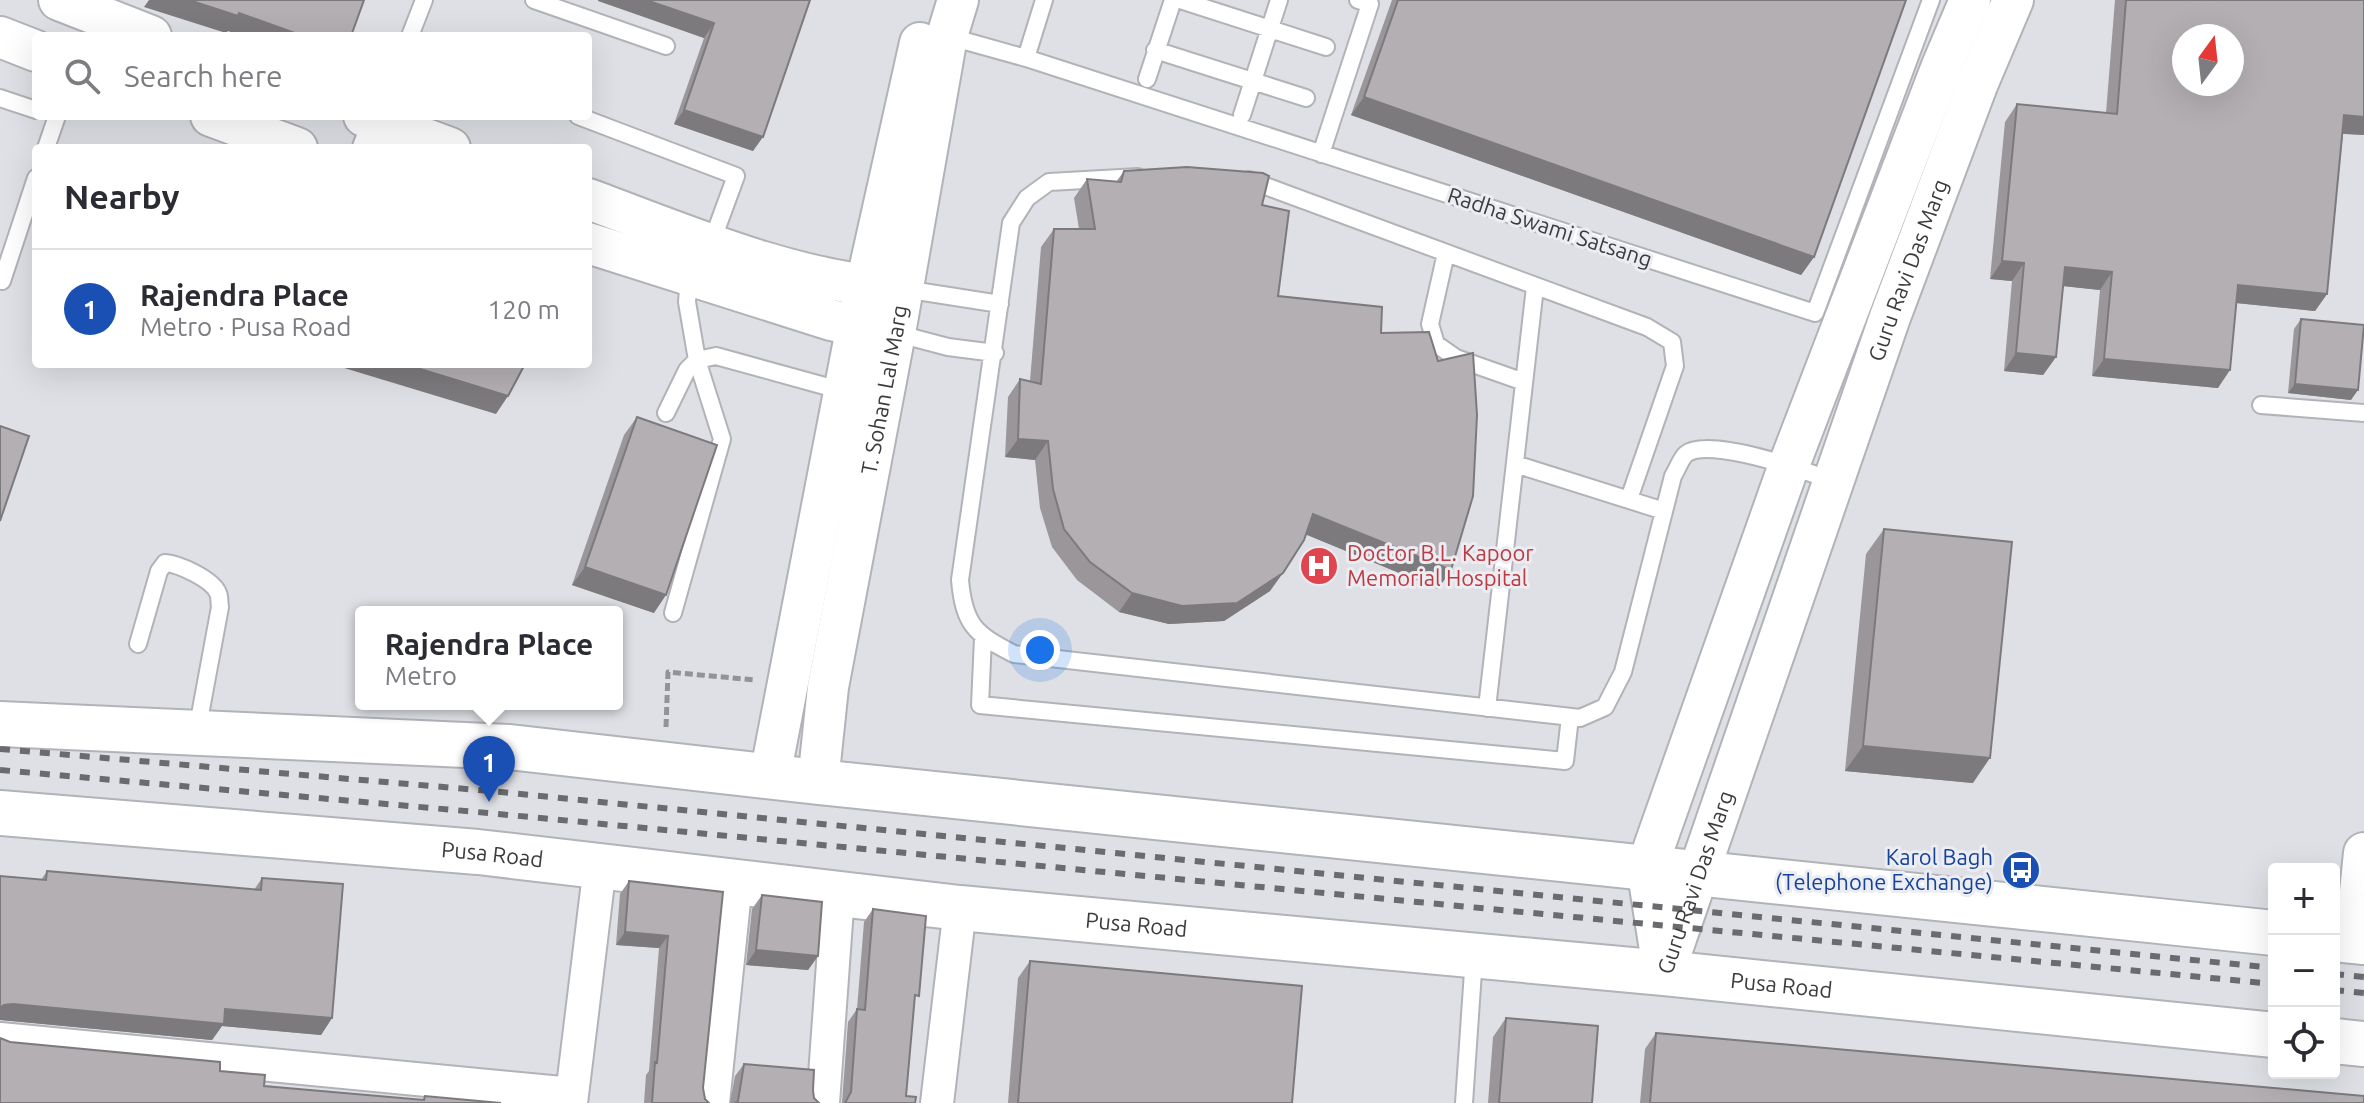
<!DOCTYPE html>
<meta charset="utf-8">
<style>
:root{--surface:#fff;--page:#f7f7f7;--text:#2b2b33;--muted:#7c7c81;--line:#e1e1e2;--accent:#9b3092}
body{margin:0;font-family:Ubuntu,sans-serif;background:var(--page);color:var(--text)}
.controls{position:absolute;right:24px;bottom:24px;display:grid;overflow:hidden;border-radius:8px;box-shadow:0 8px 32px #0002}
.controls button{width:72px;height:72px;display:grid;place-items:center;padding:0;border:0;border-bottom:2px solid var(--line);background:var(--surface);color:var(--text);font:40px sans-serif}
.compass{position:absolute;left:2172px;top:24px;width:72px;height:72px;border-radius:50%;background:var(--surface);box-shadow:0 8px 32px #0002;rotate:15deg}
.you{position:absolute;left:1040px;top:650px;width:28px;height:28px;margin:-20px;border:6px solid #fff;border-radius:50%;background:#1a73e8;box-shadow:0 0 0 12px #1a73e833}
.badge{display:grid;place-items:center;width:52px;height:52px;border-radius:50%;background:var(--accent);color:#fff;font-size:26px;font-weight:700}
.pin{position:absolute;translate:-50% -66px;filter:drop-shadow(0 2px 4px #0008)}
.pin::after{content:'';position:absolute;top:42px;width:28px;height:24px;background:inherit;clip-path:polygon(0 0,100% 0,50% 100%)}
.popup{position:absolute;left:355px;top:606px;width:268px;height:104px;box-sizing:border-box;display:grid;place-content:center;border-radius:8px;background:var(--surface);filter:drop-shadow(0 2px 6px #0005);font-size:26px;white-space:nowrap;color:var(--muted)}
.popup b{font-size:30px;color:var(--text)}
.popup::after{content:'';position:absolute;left:50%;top:100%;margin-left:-16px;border:16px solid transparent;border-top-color:var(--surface)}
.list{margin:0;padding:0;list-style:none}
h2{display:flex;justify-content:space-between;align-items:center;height:104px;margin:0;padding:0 32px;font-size:34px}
h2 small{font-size:26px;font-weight:400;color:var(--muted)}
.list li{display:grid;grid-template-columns:52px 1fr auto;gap:24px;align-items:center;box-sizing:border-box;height:120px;padding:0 32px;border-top:2px solid var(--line)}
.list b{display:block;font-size:30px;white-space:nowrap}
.list p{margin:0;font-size:26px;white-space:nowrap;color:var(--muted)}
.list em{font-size:26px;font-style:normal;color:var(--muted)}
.icon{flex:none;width:44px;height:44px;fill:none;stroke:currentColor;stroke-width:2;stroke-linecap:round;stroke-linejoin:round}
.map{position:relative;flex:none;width:2364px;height:1103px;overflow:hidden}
.search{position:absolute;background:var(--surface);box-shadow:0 8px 32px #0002;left:32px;top:32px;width:560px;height:88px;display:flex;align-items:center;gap:20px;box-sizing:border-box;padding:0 28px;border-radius:8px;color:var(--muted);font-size:30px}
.panel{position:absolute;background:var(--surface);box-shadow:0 8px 32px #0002;left:32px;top:144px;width:560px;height:224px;border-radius:8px}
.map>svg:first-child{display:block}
</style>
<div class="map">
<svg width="2364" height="1103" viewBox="0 0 2364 1103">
<rect width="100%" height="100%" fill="#dee0e5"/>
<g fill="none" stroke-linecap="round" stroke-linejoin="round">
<g stroke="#b1b3b8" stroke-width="20">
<path id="service" d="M534,0l132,46
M1044,0l-18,58 789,255 116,-313
M1180,0l146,47
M410,36l14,-36
M947,36l79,22
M1155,50l151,48
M1147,79l26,-79
M0,98l36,12
M1242,115l37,-115
M578,116l158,60 -25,68
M46,148l11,-32
M1321,154l49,-150 -12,-4
M1138,177l-89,5 -22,16 -16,25 -51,357c4,45 15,54 54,74l566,64 25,-11 18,-35 50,-196c4,-6 8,-18 13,-22 22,-18 120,17 147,27
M1249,180l398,147 25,15 3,24 -46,133
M1446,253l-16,71 6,20 20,14 68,24
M2,281l34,-103
M904,289l96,15
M895,333l53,14 47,6
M2261,405l103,8
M666,413l21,-43 10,-10 19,-4 127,35
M1515,464l149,47
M673,613l49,-174 -25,-79 -10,-58 2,-25
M983,638l-3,67 585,56 5,-44
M138,644l21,-73 6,-8c14,1 47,16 53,30 2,4 1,9 2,14l-23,124
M1487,708l48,-421
M1464,1103l10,-146"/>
</g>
<g stroke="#b1b3b8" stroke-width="36">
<path id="minor" d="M369,148l10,-26
M0,1039l572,55
M571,1103l29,-237
M713,1103l23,-221
M823,1103l15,-209
M937,1103l23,-195"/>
</g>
<g stroke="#b1b3b8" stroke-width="44">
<g id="tertiary">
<path d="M59,0l92,36"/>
<path d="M0,37l36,14"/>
<path d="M211,116l86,32"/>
<path d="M364,116l86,32"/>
<path d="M588,199c98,36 198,80 303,89"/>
<path d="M588,243l243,77 52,11"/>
<path d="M770,776l87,-451 63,-282"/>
<path id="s1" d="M818,782l10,-95 67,-354 52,-297 11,-36"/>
<path d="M2355,941l9,-88"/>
<path d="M1663,969l-16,-102 142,-402 153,-399 28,-66"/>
<path id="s2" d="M1664,973l226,-656 87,-232 36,-85"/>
</g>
</g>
<g stroke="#b1b3b8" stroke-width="48">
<g id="secondary">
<path d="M0,724l510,23 308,35 1456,151"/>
<path id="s3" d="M0,813l478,39 482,56 704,65 610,62"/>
<path d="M2334,939l30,3"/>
<path d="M2334,1041l30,3"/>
</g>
</g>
<path stroke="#929397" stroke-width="5" stroke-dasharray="8 4" stroke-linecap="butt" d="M666,727l2,-55 87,8"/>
<use href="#service" stroke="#fff" stroke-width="16"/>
<use href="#minor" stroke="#fff" stroke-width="32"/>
<use href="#tertiary" stroke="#fff" stroke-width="40"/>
<use href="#secondary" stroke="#fff" stroke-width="44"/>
<path stroke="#696b6e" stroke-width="6" stroke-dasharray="10 10" stroke-linecap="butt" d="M0,749l490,42 1784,177
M0,770l488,43 1786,171
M2334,974l30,3
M2334,990l30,3"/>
</g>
<path fill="#9a969a" d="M598,0h212l-57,151 -79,-27 30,-86z
M1392,0h514l-92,257 -13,18 -450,-160z
M2115,0h249v135l-21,-1 -16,160 -12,17 -79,-8 -18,85 -126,-12 8,-86 -37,-4 -7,71 -13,18 -39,-4 8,-90 -22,-2 15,-157 12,-18 89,9z
M1124,171l138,34 16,91 103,37 70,237 -13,19 -133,-55 -35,57 -46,30 -55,3 -50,-12 -42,-32 -25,-33 -12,-39 -5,-48 -30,-3 3,-60 12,-18 10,2 11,-134 13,-18h25l-5,-31 13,-19 29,3z
M2301,319l50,81 -63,-7 6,-64z
M637,417l17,196 -82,-28 52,-150z
M1884,529l89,254 -128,-12 21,-217z
M47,871l207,19 8,-12 70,140 -11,17 -99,-9 -10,14 -210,-20 39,-140z
M629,881l94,11 -20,196 2,11 4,4h-65l2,-28 3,-4 10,-123 -43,-3 4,-51z
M762,895l56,61 -10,14 -62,-5 6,-56z
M873,909l41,94 -8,93 9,7h-73l6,-81 9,-13 7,-87z
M1030,961l262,142h-284l10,-125z
M1506,1018l86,85h-104l5,-66z
M1656,1033l708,70h-724l5,-54z
M744,1064l69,26 1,8 5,5h-89l5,-27z"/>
<path fill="#7d7a7d" d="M149,0h40l50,13 64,23h-61l-14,-5 -2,2 -82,-26z
M598,0h48l68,23 -10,15 -106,-37z
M1364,97l450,160 -13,18 -450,-160z
M684,110l79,27 -10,14 -79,-27z
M2344,115l20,2v18l-32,-2z
M2002,261l22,2 -12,18 -22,-2z
M2065,267l47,5 -12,18 -47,-5z
M2238,285l89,9 -12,17 -89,-9z
M2016,353l40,4 -13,18 -39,-4z
M2104,359l126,11 -12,18 -126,-12z
M331,364h73l104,32 -12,18z
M2295,384l63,6 -7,10 -63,-7z
M1018,439l30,2 -13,19 -30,-3z
M1313,514l138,56 -13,19 -138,-57z
M585,567l81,28 -12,18 -82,-28z
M1283,573l-13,18 -46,30 -55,3 -50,-12 13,-19z
M1863,746l127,12 -17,25 -128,-12z
M625,932l43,4 -9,12 -43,-3z
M756,950l62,6 -10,14 -62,-5z
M13,1004l212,5 107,9 -11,17 -99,-9 -10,14 -212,-20v-12l4,-3z"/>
<path fill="#b3afb3" stroke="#7d7a7d" stroke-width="2" fill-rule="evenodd" d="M189,0h175l-13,36h-48l-64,-23 -1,3z
M646,0h164l-47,137 -79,-27 30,-87z
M1398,0h508l-92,257 -450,-160z
M2126,0h238v117l-20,-2 -17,179 -89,-9 -8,85 -126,-11 8,-87 -47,-5 -9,90 -40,-4 8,-90 -22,-2 15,-157 100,10zM2184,36h48v48h-48z
M1187,167l76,6 6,3 -7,29 27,6 -11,85 104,11 -1,26 48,-1 9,29 35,-8 4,62 -4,81 -22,74 -138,-56 -9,26 -21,33 -46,30 -55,3 -50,-13 -42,-31 -26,-33 -11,-40 -5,-48 -30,-2 2,-60 21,5 13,-155h41l-8,-50 34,3 3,-11z
M2301,319l63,6 -6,65 -63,-6z
M404,364h121l-17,32z
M637,417l80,28 -51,150 -81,-28z
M0,426l29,10 -29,85z
M1884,529l128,13 -22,216 -127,-12z
M47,871l214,19 1,-12 81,6 -11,134 -107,-9 -1,15 -211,-20 -9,1 -4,3v-132l46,4z
M629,881l94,11 -20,196 2,11 4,4h-57l3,-41 2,1 11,-127 -43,-4z
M762,895l60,7 -4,54 -62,-6z
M873,909l53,7 -7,80 -4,-1 -9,101 10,1 -1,6h-70l6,-11 6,-83 8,1z
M1030,961l272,25 -10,117h-274z
M1506,1018l92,8 -6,77h-93z
M1656,1033l708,63v7h-714z
M0,1038l10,4 210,20v9l45,4 -1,11 160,14 1,-4 76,7h-501z
M744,1064l70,6 -1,20 1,8 5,5h-84l3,-2z"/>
<defs>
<g id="hospital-disc" transform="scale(2)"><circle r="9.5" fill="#e0444e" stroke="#ebedf2"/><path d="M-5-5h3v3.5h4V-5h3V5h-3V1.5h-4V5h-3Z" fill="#fff"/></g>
<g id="bus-disc" transform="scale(2)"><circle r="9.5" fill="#1a4fb4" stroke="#ebedf2"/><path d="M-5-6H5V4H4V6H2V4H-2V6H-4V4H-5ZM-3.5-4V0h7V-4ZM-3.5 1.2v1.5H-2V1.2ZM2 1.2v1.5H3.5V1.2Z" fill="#fff"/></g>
</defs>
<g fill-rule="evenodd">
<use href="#hospital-disc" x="1319" y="566"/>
<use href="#bus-disc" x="2021" y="870"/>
</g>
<g text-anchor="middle" stroke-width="6" stroke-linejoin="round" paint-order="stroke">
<g font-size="22" fill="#3b3c3e" stroke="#ebedf2">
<text transform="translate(1550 227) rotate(18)" y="8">Radha Swami Satsang</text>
<text dy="8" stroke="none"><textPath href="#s2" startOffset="744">Guru Ravi Das Marg</textPath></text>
<text dy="8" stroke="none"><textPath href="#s1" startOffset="398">T. Sohan Lal Marg</textPath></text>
<text dy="8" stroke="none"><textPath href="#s3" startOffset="494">Pusa Road</textPath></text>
<text dy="8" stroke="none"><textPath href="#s2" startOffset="96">Guru Ravi Das Marg</textPath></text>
<text dy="8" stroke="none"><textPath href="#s3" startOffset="1142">Pusa Road</textPath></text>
<text dy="8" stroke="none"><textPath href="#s3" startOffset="1790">Pusa Road</textPath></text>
</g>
<g font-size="22" fill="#be3a42" stroke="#ebedf2" text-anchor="start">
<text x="1347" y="561">Doctor B.L. Kapoor<tspan x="1347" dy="25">Memorial Hospital</tspan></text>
</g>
<g font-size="22" fill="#164399" stroke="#ebedf2" text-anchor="end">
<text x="1993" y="865">Karol Bagh<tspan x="1993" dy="25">(Telephone Exchange)</tspan></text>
</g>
</g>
</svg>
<div class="controls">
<button>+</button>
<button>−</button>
<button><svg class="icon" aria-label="locate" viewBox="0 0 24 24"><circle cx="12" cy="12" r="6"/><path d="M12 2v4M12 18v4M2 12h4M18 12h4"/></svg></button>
</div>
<svg class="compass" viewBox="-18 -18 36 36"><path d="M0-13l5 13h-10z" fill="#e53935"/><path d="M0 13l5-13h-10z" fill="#7c7c81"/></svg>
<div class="you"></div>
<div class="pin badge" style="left:489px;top:802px;background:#1a4fb4">1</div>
<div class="popup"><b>Rajendra Place</b>Metro</div>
<div class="search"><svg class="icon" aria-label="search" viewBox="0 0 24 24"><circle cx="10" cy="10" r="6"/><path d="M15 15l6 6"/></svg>Search here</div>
<section class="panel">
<h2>Nearby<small></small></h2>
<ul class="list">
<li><span class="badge" style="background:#1a4fb4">1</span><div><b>Rajendra Place</b><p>Metro · Pusa Road</p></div><em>120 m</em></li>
</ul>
</section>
</div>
